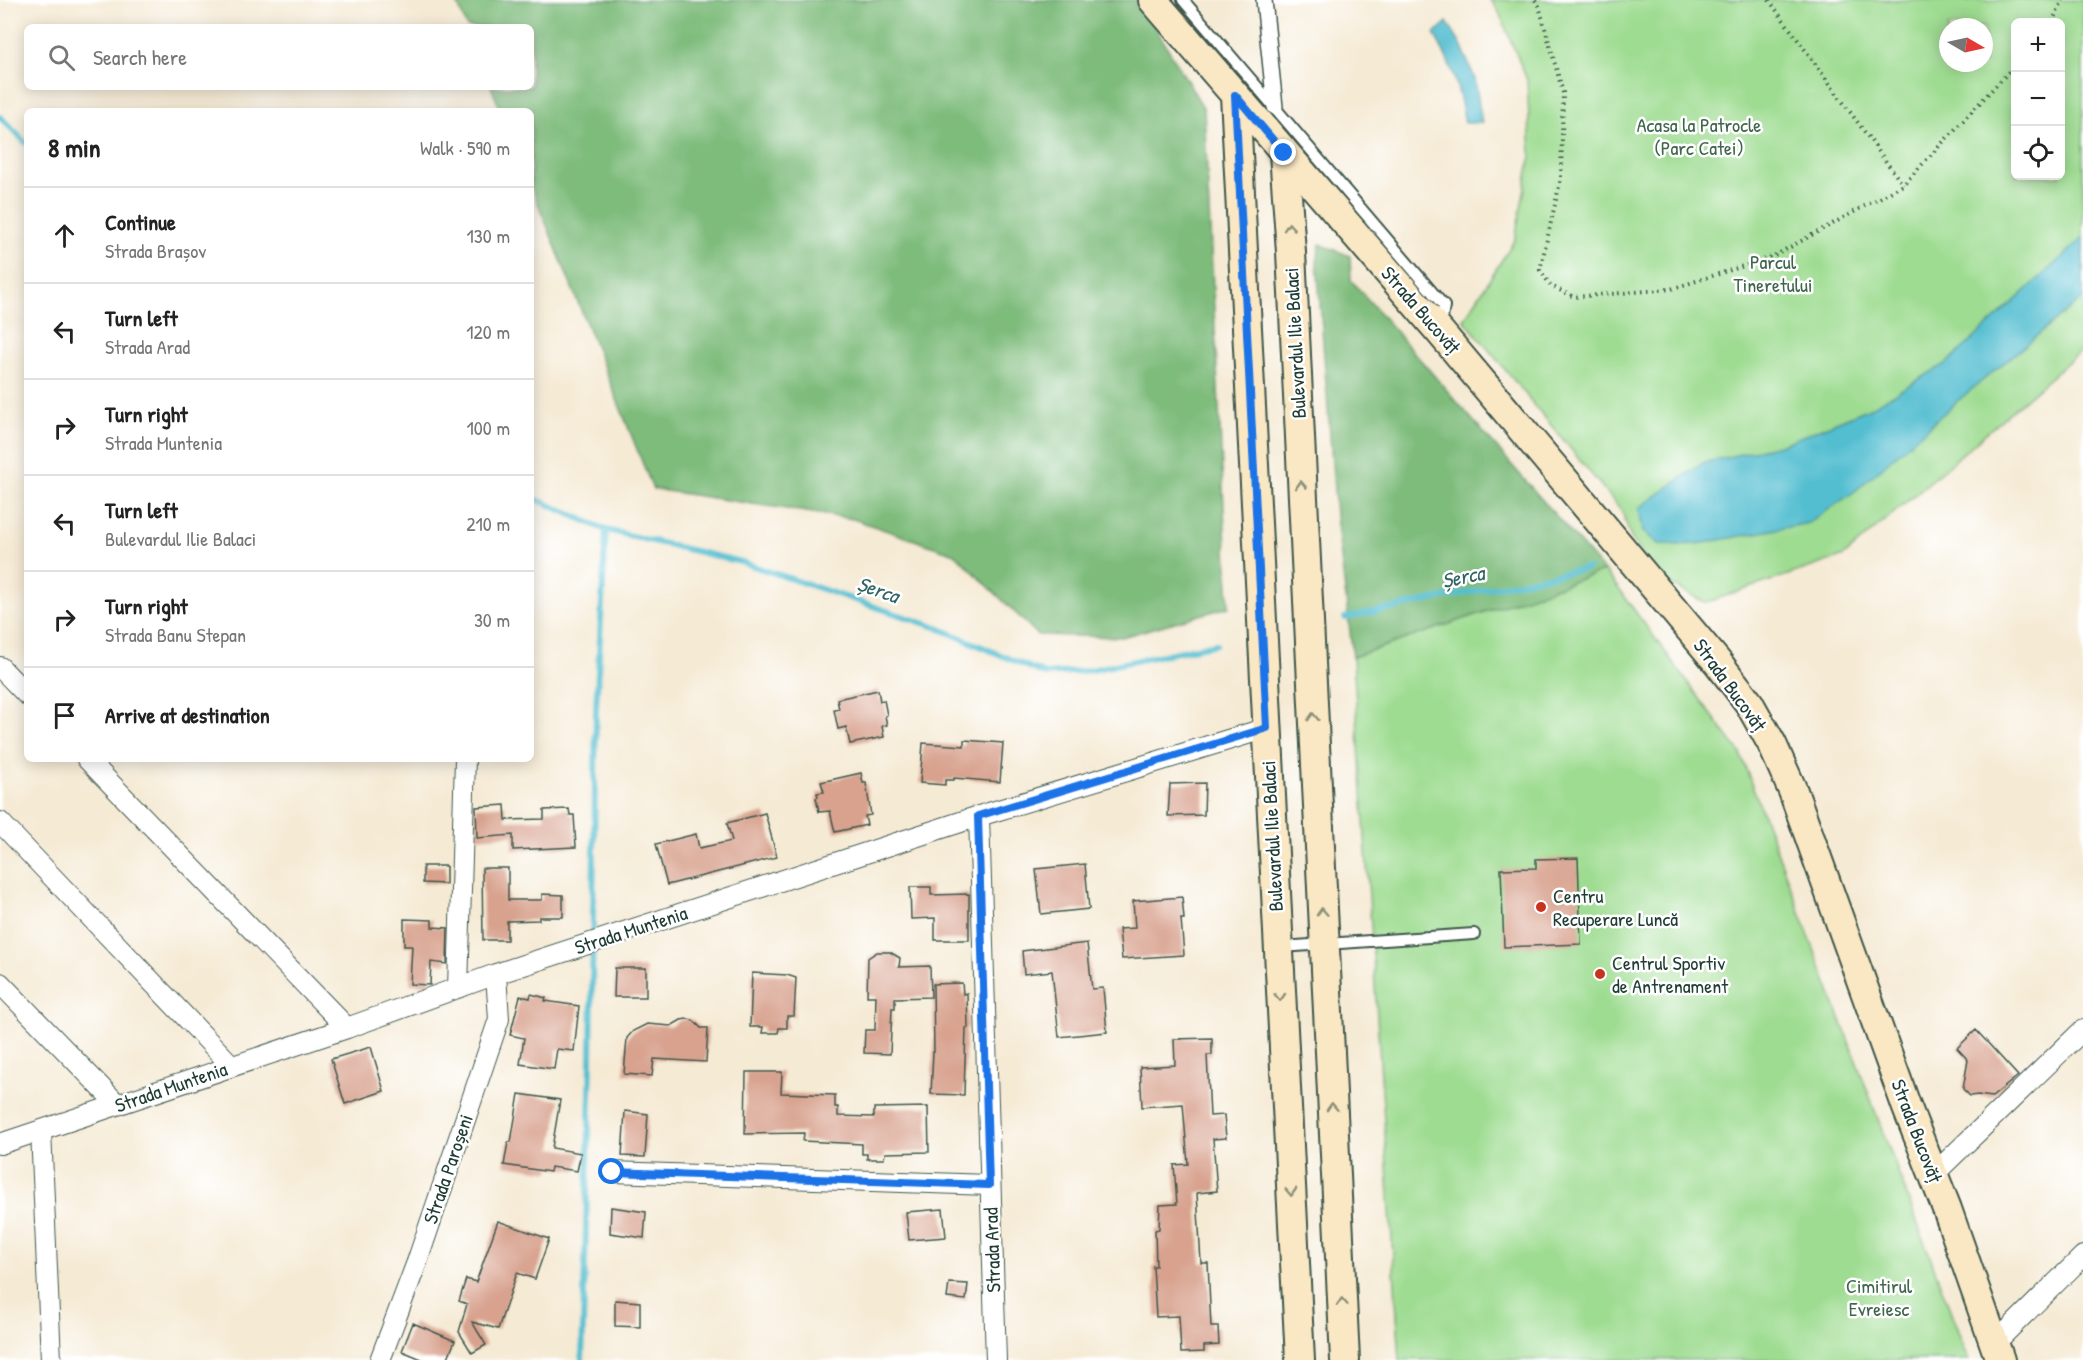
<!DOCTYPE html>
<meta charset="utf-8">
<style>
:root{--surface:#fff;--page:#f6f6f6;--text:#222;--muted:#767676;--line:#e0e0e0}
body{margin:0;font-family:"Patrick Hand",sans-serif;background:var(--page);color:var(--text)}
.controls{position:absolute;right:18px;top:18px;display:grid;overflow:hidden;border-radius:9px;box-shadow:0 3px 15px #0003}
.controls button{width:54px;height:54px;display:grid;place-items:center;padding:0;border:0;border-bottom:2px solid var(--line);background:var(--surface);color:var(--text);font:30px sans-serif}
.compass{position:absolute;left:1939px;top:18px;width:54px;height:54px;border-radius:50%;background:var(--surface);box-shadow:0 3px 15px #0003;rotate:99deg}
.stop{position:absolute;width:18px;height:18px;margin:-14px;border:4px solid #1a73e8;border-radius:50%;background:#fff}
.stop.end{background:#1a73e8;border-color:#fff;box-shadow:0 2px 6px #0008}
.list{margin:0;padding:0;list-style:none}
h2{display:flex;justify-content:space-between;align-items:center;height:78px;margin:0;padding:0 24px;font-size:26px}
h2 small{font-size:20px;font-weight:400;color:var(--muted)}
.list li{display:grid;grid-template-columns:39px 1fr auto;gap:18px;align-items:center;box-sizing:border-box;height:96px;padding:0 24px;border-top:2px solid var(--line)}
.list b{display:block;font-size:22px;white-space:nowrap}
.list p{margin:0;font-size:20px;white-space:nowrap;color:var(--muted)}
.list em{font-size:20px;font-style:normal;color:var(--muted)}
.icon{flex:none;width:33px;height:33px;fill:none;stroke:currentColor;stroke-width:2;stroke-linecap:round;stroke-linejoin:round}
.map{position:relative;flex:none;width:2083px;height:1360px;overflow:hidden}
.search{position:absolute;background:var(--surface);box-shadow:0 3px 15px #0003;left:24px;top:24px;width:510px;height:66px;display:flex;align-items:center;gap:15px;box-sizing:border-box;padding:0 21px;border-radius:9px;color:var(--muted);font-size:22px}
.panel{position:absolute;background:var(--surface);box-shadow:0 3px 15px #0003;left:24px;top:108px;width:510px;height:654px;border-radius:9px}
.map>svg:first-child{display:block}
</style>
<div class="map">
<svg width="2083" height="1360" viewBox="0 0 2083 1360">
<rect width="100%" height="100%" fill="#fff"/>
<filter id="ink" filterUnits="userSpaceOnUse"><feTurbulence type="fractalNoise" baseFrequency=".0167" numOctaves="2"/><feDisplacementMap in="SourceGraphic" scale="12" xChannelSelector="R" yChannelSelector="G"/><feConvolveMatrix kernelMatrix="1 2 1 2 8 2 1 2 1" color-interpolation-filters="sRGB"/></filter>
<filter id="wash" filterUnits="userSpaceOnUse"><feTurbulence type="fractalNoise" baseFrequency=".008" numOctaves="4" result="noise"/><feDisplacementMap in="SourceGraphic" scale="24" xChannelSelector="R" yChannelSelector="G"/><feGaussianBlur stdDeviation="1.35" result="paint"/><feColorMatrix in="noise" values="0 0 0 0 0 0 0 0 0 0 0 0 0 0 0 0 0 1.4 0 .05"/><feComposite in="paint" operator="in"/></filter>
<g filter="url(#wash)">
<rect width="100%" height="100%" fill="#f5ead4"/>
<path fill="#9edc91" stroke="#5e8c62" stroke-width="1.5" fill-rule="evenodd" d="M1490,0h593v349l-239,207 -139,47 -49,-27 -25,-38 -9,-27 -158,-191 51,-81 16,-83 -4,-76 -29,-70zM2016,22h44v154h-44zM1948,27h36v36h-36z
M1604,571l11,13 125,169 229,607h-569l-47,-703z"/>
<path fill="#7ebc7b" stroke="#4e7c58" stroke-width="1.5" d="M456,0h683l65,109 25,498 -107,30 -84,-2 -83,-81 -102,-35 -200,-30 -122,-303v-75h-30l-10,-24h40v-60h-64z
M1320,244l30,12 1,24 253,291 -251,86 -17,-141 -19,-253z"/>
<path fill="#53bed0" stroke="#397e82" stroke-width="1.5" d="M1447,22l14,23 14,34 7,44h-17c-6,-34 -13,-59 -31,-89z
M2083,238v60l-123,101 -106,93 -45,31 -105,20 -22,2 -24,-1 -15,-13 -4,-23 64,-45 80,-19 87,-36 77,-45z"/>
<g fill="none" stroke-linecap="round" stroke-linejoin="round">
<path stroke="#53bed0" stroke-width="6" d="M0,117l27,27
M531,497l75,33 135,32 197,66 107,46 41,-3 130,-27
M1345,618l243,-50
M582,1360l9,-299 5,-353 10,-178"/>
</g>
<g id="blocks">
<path fill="#d8a28e" d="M878,690l2,11 4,-1 3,15 -2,1 2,9 -5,1 2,11 -34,7 -4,-17 -8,2 -4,-19 5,-1 -2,-10z
M964,740l39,3 -3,39 -46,-4v2h-9v5l-25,-2 3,-40 41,3z
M861,773l2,10h3l5,32 -6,1 2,9 -32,7 -5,-21 -11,1 -3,-14 2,-1 -1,-4 7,-1 -3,-10z
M1205,783l-1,32 -36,1 2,-32z
M505,805l1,15 38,-1v-9l25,-1 1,6h4l2,32 -63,3v-15l-36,3 -1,-31z
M765,813l12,44 -110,28 -11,-41 40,-10 3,14 33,-7 -5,-18z
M1578,858l3,86 -77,3 -3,-78 35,-1v-9z
M1085,864l4,45 -48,5 -5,-45z
M423,866h23v18l-23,-1z
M482,868h26v32h34v-6l21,1v22h-24v3l-32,1v19h-24z
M910,887h21v8l38,-1v46h-34v-22l-24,1z
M1182,897l2,22h-3l3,36 -62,4 -3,-30 16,-1 -2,-27z
M404,919l28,1v7l16,1 -1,36 -16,-2 -1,23 -20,-1 2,-38h-8z
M1087,943l5,46 11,-1 4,44 -48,5 -7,-66 -28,3 -2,-23z
M877,952h13l10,6 -1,9 31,-1 1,31 -36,1v10h-3l-2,46 -26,-1 1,-23h10l1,-34h-9l1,-38z
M615,968h31v29h-32z
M752,973l35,2 9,3 -2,38h-7v12h-8l-1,5h-16l1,-6h-13z
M962,983l1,11 4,-1 1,35h-2l-2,67 -33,-1 2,-42h1l-1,-68z
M531,994l15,4 -1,3 34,5 -5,45 -17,-2 -3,20 -34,-5 4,-26 -14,-3 10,-39 10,2z
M687,1019l6,1 8,8h7l-2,34 -52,-3 -2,17 -28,-2 3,-36 6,-7 14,-7 24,2 10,-6z
M1976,1030l42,46 -26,21 -14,-2 -8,1 -7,-7 5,-29 -11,-12z
M1212,1038v17h-5l3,61 14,-1 2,23 -13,1 4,52 -20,2 4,70h7l3,64h7l1,18 -15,1v6l-23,1 -2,-37 -23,1 -3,-51h3l-1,-36 4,-1 1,-24 17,-1 -3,-39 14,-1 -5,-60 -41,3 -2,-40 35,-2 -1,-26z
M371,1047l13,44 -39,13 -14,-45z
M746,1072h36l-1,21 54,2v12h3v9l36,1v-9l54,-1 1,45 -44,1 -1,6h-17v-5h-5v-10l-59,-3 1,-8 -59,1z
M519,1094l41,6 -8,48 29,5 -4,18 -26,-4 -1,5 -46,-7 4,-23h3z
M625,1111l23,3 -3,43 -23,-1z
M611,1207l35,5 -2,26 -34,-5z
M943,1209l3,28 -37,3 -3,-28z
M498,1221l51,18 -14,40 -18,-6 -19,56 -26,-7 14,23 -14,8 -13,-21 8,-28 -8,-3 7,-22 10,3z
M949,1283l19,1 -2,16 -19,-2z
M615,1300l25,2v25l-25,-1z
M413,1323l42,18 -8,19h-23l-22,-9z"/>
</g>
</g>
<g filter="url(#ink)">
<use href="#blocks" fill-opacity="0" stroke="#3f574c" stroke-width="1.5"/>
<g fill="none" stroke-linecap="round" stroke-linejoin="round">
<g stroke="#3f574c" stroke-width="14">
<path id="service" d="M1183,0l261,306 -3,19
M1281,947l193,-13"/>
</g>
<g stroke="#3f574c" stroke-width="18">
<path id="pedestrian" d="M1264,0l11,107"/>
</g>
<g stroke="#3f574c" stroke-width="22">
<path id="minor" d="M0,667l27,28
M87,759l260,269
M979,816l17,544
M0,822l232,244
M0,983l118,122
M458,988l7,-229
M41,1131l10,229
M0,1144l347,-116 149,-54 483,-158 288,-88
M612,1172l377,13
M1933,1175l150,-145
M1994,1344l89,-88
M380,1360l37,-98 82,-243 -3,-45"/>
</g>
<g stroke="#3f574c" stroke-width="32">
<path id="secondary" d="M1153,0l287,332 279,332 30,39 23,41 21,47 114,317 40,101 53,151
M1235,95l65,1265
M1284,153l7,99 54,1108"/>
</g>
<path stroke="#3f574c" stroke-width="4" stroke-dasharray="1.5 4.5" stroke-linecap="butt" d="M1535,0l4,6 24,87 -2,85 -21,92 11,16 23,11 97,-8 101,-32 131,-72 113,-121
M1769,0l134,185
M2052,22l11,-22"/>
<use href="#service" stroke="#fff" stroke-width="10"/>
<use href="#pedestrian" stroke="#fff" stroke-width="15"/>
<use href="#minor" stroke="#fff" stroke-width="20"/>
<use href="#secondary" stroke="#fae7c3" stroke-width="28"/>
</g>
<defs><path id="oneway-chevron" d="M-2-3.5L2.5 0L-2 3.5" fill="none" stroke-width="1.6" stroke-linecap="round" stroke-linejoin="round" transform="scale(1.5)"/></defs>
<g stroke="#8c927c">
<use href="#oneway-chevron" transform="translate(1289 227) rotate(-94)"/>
<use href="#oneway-chevron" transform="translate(1301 485) rotate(-93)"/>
<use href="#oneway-chevron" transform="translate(1313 717) rotate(-93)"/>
<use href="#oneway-chevron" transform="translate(1322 912) rotate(-93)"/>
<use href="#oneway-chevron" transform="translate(1280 997) rotate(87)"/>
<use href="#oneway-chevron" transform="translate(1332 1107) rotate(-93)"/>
<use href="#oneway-chevron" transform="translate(1291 1192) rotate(87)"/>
<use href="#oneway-chevron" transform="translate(1342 1302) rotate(-93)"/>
</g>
</g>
<g fill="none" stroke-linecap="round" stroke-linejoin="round" filter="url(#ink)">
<path stroke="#1a73e8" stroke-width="8" d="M612,1172l377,13 -11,-369 289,-88 -32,-633 49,58"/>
</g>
<g fill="#c8321e" stroke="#fff" stroke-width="2">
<circle cx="1541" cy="907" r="6"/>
<circle cx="1600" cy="974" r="6"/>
</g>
<g text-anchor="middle" stroke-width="5" stroke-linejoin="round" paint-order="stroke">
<g font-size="20" fill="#3f654b" stroke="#fff">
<text x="1699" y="132">Acasa la Patrocle<tspan x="1699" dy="23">(Parc Catei)</tspan></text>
<text x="1773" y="269">Parcul<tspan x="1773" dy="23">Tineretului</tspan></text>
<text x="1879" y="1293">Cimitirul<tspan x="1879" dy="23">Evreiesc</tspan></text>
</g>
<g font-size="20" fill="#1f3d34" stroke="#fff">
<text transform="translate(1421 310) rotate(49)" y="7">Strada Bucovăț</text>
<text transform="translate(1295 343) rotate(-93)" y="7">Bulevardul Ilie Balaci</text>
<text transform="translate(1730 685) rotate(54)" y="7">Strada Bucovăț</text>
<text transform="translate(1272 836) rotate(-93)" y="7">Bulevardul Ilie Balaci</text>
<text transform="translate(631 930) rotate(-18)" y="7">Strada Muntenia</text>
<text transform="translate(171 1087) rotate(-19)" y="7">Strada Muntenia</text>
<text transform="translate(1917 1131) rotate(69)" y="7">Strada Bucovăț</text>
<text transform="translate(448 1169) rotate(-71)" y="7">Strada Paroșeni</text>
<text transform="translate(992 1250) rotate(-92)" y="7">Strada Arad</text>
</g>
<g font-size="20" fill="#1f3d34" stroke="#fff" text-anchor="start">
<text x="1553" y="903">Centru<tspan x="1553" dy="23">Recuperare Luncă</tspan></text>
<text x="1612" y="970">Centrul Sportiv<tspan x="1612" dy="23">de Antrenament</tspan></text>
</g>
<g font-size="21" font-style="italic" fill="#2f6463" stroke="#fff">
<text transform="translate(1463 577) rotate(-12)" y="7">Șerca</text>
<text transform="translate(878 590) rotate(19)" y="7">Șerca</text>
</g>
</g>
</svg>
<div class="controls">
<button>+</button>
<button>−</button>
<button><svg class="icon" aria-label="locate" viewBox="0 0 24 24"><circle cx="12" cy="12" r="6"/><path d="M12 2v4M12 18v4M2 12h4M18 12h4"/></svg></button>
</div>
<svg class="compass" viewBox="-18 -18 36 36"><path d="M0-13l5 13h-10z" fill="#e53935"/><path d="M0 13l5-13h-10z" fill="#767676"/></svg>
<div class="stop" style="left:612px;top:1172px"></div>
<div class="stop end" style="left:1284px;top:153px"></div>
<div class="search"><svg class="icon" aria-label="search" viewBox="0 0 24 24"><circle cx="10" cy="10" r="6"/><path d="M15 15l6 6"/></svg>Search here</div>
<section class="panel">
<h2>8 min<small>Walk · 590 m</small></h2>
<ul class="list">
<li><svg class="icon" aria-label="ahead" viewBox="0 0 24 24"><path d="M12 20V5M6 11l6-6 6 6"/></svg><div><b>Continue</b><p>Strada Brașov</p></div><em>130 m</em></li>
<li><svg class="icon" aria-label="left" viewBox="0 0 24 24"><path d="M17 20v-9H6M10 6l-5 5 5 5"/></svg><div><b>Turn left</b><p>Strada Arad</p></div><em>120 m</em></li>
<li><svg class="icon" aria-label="right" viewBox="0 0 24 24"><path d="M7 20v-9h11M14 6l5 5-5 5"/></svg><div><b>Turn right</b><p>Strada Muntenia</p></div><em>100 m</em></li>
<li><svg class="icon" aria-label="left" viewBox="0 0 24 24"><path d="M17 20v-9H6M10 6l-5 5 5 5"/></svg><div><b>Turn left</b><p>Bulevardul Ilie Balaci</p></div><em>210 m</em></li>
<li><svg class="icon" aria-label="right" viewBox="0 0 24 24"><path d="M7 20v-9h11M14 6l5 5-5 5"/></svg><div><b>Turn right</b><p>Strada Banu Stepan</p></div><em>30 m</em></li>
<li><svg class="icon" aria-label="arrive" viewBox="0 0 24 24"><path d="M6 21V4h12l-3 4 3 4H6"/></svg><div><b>Arrive at destination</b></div></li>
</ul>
</section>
</div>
